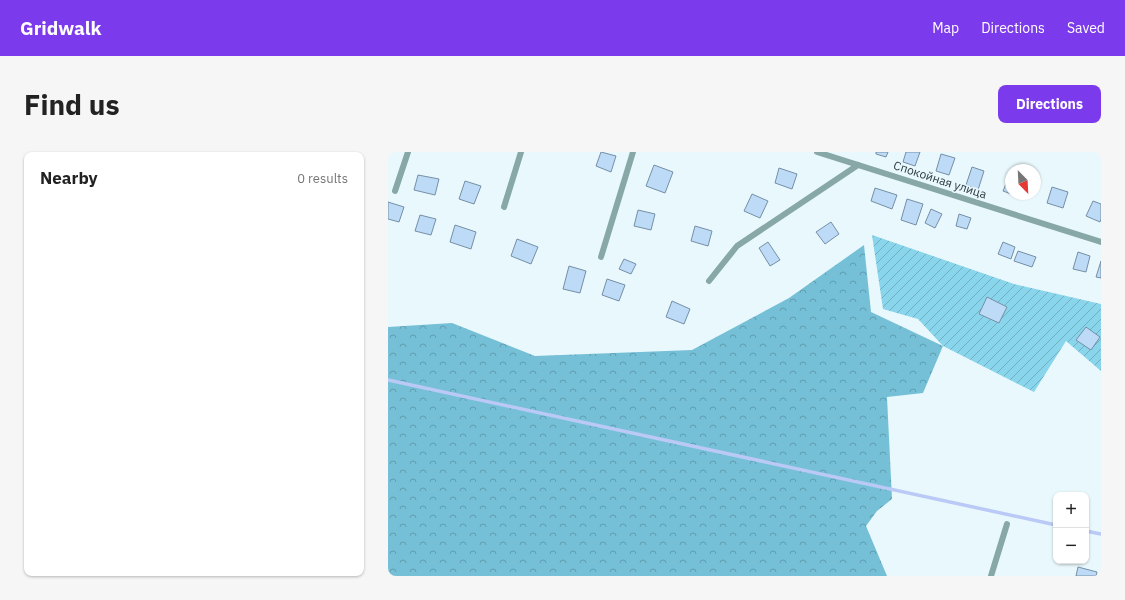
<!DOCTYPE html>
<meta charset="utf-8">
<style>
:root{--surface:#fff;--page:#f6f6f6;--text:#222;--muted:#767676;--line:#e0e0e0;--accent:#7c3aed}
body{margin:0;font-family:"IBM Plex Sans",sans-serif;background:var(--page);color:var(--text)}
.controls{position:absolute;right:12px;bottom:12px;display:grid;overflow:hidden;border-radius:8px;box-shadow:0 1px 3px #0004}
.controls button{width:36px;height:36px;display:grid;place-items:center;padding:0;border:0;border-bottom:1px solid var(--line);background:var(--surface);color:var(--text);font:20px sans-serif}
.compass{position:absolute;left:617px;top:12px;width:36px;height:36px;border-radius:50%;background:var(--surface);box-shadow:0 1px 3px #0004;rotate:156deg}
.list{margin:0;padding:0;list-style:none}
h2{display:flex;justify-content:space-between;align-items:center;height:52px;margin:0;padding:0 16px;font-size:17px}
h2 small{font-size:13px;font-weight:400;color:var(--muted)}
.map{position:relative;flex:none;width:713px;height:424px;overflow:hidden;border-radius:8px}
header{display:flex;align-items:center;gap:24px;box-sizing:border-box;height:56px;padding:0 20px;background:var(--accent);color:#fff}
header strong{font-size:19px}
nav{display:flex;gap:22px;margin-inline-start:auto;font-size:14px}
.intro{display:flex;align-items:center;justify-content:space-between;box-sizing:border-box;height:96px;padding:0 24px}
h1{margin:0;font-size:28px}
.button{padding:10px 18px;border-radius:8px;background:var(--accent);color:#fff;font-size:14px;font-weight:700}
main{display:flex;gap:24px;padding:0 24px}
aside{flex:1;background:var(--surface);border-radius:8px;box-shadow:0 1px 3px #0004}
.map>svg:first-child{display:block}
</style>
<header>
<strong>Gridwalk</strong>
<nav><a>Map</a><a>Directions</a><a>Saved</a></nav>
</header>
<div class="intro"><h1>Find us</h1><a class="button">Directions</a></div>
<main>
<aside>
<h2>Nearby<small>0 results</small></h2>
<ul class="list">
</ul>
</aside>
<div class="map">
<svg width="713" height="424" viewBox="0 0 713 424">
<defs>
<pattern id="forest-crowns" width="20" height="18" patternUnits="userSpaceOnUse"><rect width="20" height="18" fill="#75c0d6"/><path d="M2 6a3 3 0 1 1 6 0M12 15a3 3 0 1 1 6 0" fill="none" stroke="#609daf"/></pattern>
<pattern id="garden-furrows" width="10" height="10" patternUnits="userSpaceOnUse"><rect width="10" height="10" fill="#89d5eb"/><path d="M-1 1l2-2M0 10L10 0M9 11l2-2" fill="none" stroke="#70aec0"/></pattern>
</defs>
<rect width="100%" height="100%" fill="#e9f8fd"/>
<path fill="url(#forest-crowns)" d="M476,93l7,67 72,34 -20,47 -36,4 5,102 -15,12 -11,15 21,50h-499v-249l64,-4 83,33 157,-6 97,-52z"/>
<path fill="url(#garden-furrows)" d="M484,83l142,49 87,20v67l-35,-30 -32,51 -91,-46 -25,-27 -35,-10z"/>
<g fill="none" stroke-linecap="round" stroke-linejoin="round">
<path stroke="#bac9f6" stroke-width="3.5" d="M0,228l668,145
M698,379l15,3"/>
</g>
<path fill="#bddbf6" stroke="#758fa6" d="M213,0l15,4 -5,16 -15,-6z
M488,0h12l-2,5 -10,-3z
M518,0h14l-5,14 -12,-4z
M553,2l14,4 -6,17 -13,-4z
M266,13l19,7 -8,21 -19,-7z
M584,15l12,4 -6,19 -12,-5z
M391,16l18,6 -5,15 -17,-6z
M622,22l1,20h9l-1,3 -16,-6z
M30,23l21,4 -4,16 -21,-5z
M77,29l16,5 -7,18 -15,-5z
M664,35l16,5 -5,16 -16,-5z
M487,36l22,7 -5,14 -21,-8z
M364,42l16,7 -8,17 -16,-7z
M519,47l16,5 -7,21 -15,-5z
M705,49l8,3v15l-1,3 -14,-6z
M0,50l16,5 -5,15 -11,-3z
M543,57l11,5 -7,14 -10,-5z
M250,58l17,4 -4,16 -17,-4z
M571,62l12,4 -4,11 -11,-3z
M32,63l16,4 -5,16 -16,-4z
M443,70l8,12 -14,10 -9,-12z
M67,73l21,7 -5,17 -21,-7z
M307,74l17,5 -4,15 -17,-5z
M129,87l21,8 -7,17 -20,-8z
M380,90l12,18 -10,6 -11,-18z
M615,90l12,5 -4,12 -13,-5z
M630,99l18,6 -4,10 -18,-6z
M690,100l12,4 -4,16 -13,-3z
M236,107l12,5 -5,10 -12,-5z
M713,109v17l-5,-1z
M181,114l17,5 -6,22 -17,-4z
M219,127l18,6 -6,16 -17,-6z
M599,145l20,10 -8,16 -20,-9z
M284,149l18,8 -6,15 -18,-7z
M698,175l14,10 -9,13 -15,-10z
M690,415l19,5 -1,4h-20z"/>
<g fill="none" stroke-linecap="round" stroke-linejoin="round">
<path stroke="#87a8a7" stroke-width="6" d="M429,0l284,90
M7,39l13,-39
M116,55l17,-55
M213,105l32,-105
M321,129l28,-35 121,-81
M603,424l16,-52"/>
</g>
<g text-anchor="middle" stroke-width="3" stroke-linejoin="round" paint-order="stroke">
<g font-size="12" fill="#2b3b40" stroke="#e9f8fd">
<text transform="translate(552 28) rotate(18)" y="4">Спокойная улица</text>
</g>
</g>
</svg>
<div class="controls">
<button>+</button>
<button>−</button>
</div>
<svg class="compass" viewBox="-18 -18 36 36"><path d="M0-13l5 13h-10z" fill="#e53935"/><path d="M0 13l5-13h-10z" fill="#767676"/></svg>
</div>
</main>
